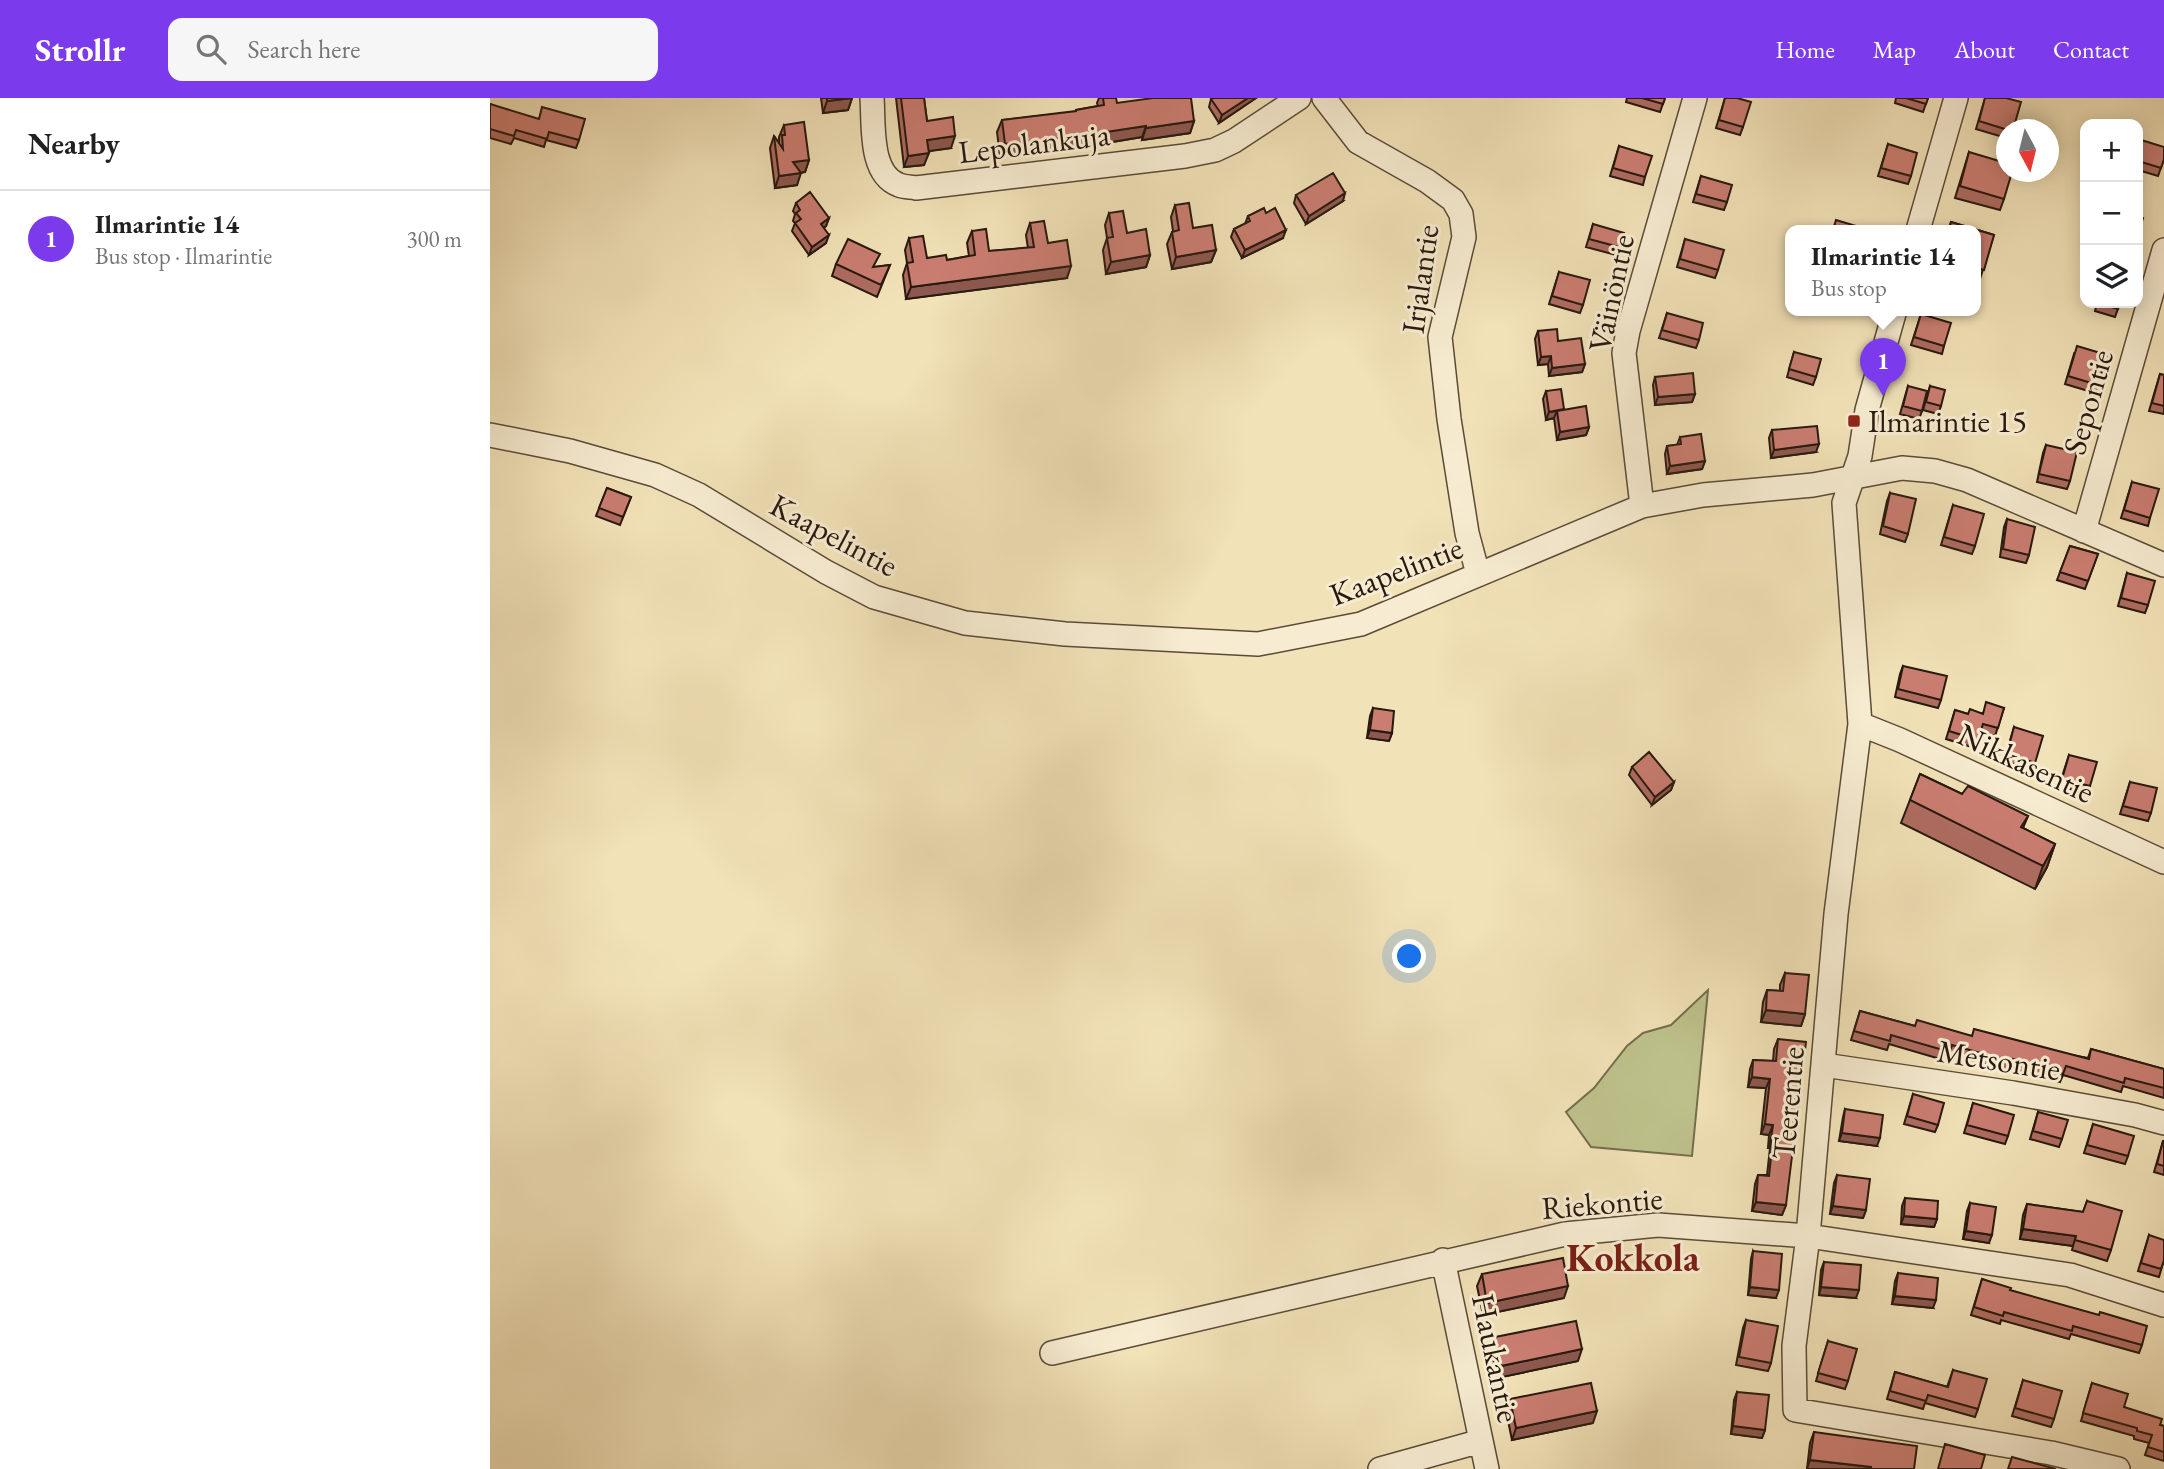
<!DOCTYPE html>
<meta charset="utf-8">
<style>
:root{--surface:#fff;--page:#f6f6f6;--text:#202124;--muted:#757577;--line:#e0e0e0;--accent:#7c3aed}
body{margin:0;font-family:"EB Garamond",serif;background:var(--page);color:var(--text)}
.controls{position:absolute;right:21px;top:21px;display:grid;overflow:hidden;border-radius:14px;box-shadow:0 4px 18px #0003}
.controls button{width:63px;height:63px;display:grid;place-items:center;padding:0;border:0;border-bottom:2px solid var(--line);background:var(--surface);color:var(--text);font:35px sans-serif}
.compass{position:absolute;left:1506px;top:21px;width:63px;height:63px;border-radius:50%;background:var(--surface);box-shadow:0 4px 18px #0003;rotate:173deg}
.you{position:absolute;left:920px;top:859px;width:24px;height:24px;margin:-18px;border:5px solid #fff;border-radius:50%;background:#1a73e8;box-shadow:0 0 0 10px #1a73e833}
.badge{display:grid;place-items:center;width:46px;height:46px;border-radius:50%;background:var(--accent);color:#fff;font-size:23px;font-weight:700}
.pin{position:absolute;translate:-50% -58px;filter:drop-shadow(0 2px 4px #0008)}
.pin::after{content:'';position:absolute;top:37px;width:24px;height:21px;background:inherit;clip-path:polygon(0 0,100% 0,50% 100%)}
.popup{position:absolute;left:1295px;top:127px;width:196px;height:91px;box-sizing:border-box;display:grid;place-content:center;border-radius:14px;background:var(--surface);filter:drop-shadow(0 2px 5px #0005);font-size:23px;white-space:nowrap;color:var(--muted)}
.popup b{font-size:26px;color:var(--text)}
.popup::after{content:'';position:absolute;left:50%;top:100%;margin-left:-14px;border:14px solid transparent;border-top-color:var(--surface)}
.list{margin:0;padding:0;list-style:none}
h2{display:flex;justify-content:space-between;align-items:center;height:91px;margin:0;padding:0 28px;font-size:30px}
h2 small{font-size:23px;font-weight:400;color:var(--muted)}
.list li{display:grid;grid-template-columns:46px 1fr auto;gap:21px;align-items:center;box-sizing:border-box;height:98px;padding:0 28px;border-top:2px solid var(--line)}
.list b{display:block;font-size:26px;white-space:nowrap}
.list p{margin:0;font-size:23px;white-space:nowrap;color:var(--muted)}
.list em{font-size:23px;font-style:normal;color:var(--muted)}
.icon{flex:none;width:38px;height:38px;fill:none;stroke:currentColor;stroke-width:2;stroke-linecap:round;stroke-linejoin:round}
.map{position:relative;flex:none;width:1674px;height:1371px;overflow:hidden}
header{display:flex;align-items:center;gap:42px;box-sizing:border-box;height:98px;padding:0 35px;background:var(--accent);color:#fff}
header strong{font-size:33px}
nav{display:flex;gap:38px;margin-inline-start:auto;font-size:24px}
.search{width:490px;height:63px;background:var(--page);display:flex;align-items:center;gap:18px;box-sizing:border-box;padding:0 24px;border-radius:14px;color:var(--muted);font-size:26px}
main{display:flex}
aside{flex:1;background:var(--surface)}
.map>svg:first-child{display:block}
</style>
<header>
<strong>Strollr</strong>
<div class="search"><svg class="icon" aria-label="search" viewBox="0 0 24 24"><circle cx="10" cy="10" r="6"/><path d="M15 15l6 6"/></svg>Search here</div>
<nav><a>Home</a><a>Map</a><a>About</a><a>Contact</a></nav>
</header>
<main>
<aside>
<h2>Nearby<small></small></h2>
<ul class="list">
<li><span class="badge">1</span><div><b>Ilmarintie 14</b><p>Bus stop · Ilmarintie</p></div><em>300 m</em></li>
</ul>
</aside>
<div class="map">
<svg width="1674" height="1371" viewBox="0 0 1674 1371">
<rect width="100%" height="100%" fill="#f2e2b8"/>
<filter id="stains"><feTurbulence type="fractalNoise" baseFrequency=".00286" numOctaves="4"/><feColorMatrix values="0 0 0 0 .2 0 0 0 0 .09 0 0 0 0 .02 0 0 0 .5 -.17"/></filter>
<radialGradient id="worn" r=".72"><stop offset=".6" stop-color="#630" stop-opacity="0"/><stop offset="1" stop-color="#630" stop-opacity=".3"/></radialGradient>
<path fill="#bec28c" stroke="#736e4d" stroke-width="2" d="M1218,892l-16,166 -101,-9 -25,-35 28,-24 33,-42 16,-13 28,-8z"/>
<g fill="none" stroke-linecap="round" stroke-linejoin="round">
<g stroke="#5a4b38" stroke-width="26">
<path id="minor" d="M382,0c2,27 -3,76 27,87 5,2 12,2 17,3l269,-32 30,-6 19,-9 65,-43
M834,0l34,44 69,39 26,19 8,14 3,23 -24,100 9,82 18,114 11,41
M1428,132l38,-132
M1405,212l-28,100 -7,46 -16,47 16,221 -24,190 -28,322 -14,110 1,64 256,43 67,16
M0,337l80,16 85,24 44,20 127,77 48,25 91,26 100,11 193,10 103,-20 281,-118 61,-11 110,-10 89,-17 33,3 32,9 197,85
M1152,408l-18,-153 4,-22 67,-233
M1594,433l80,-281
M1370,626l40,16 264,122
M1334,967l189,28 122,22 29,8
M953,1162l44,209
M562,1255l513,-119 93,-9 150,11 262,39 94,30
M890,1371l101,-28"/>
</g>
<use href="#minor" stroke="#f7ecd1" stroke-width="23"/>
</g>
<path fill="#ae6c61" stroke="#28190e" stroke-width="2" d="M331,0h31l-4,12 -25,3z
M406,0h28l3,23 24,27 -23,3 -4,14 -20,2z
M609,0h4l14,5 77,18 -4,12 -48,7v-3l-66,11 -76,8 -3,-24 5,-12 73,-8 1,-2 22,-4 -1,-3z
M724,0h42l-37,25 -10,-16 2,-8z
M1137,0h38l-5,14 -34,-10z
M1235,0l18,29 -3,8 -24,-7z
M1406,0h32l-5,14 -28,-9z
M1495,0l21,32v8l-30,-9z
M0,6l89,36 -3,8 -30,-8 -2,7 -30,-9 -3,6 -21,-6z
M294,27l25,35 -4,12 -5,1 -3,12 -22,3 -5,-40 4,-12 5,7v-6z
M1648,41l26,20 -6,17 -20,-6z
M1398,46l23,32 -3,8 -30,-8z
M1129,48l26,31 -2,8 -33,-9z
M1479,54l35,47 -4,11 -45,-12z
M1211,78l26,26 -3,8 -31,-8z
M806,97l47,6 -37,23 -12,-21z
M306,105l33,15 -3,8 -2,2 2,15 -17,12 -17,-24 3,-8 -2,-2 2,-7 -2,-3z
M685,107l18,23 23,22 -5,12 -39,7 -5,-25 5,-12 1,-1 -2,-14z
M619,115l18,20 23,22 -4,12 -40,7 -3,-24 4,-12 -2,-13z
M776,115l17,25 -41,20 -11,-21 3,-8 11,-5 3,-8z
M1461,124l43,13 -15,47 -3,-1v-51h-28z
M540,125l18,20 19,35 -161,21 -3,-24 4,-12 -2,-13 4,-12 18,20 20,2 22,-4 -2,-13 5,-12 17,20 39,-3 -2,-13z
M1103,126l26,23 -3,8 -30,-8z
M1195,141l33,31 -3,8 -38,-11z
M346,166l39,3 15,-2 -13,32 -45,-21z
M1069,174l24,33 -3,8 -31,-9z
M1607,205h23l-5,14 -20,-6z
M1331,212h11l-1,3z
M1177,215l32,27 -3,8 -37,-10z
M1431,216l23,32 -2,8 -31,-9z
M1048,233l20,10 27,23 -3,8 -33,4 -1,-12 -10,1 -3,-26z
M1304,254l22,25 -3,8 -26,-8z
M1584,256l24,31 -3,8 -30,-9z
M1670,276l4,1v39l-15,-3z
M1165,279l40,17 -3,8 -37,3 -2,-20z
M1418,288l14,25 -3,8 -19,-5z
M1440,288l11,20 -3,8 -15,-4z
M1056,293l18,18 25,18 -3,8 -29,5 -3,-22 -8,2 -3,-21z
M1282,332l44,22 -45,6 -2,-20z
M1190,339l25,24 -3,8 -35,5 -2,-20 2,-8 10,-1z
M1556,347l24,36 -3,8 -30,-7 6,-29z
M1642,384l18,36 -2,8 -27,-8z
M117,390l24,9 -11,28 -24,-9z
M1400,395l18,41 -3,8 -25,-8 7,-33z
M1463,407l22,41 -3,8 -31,-9z
M1517,421l22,36 -3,8 -26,-6 4,-30z
M1580,448l28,8 -13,35 -28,-9z
M1637,475l21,32 -3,8 -27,-7z
M1413,568l38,34 -3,8 -43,-11 5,-23z
M883,610l19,25 -3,8 -22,-3 3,-22z
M1514,610l-9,28 -14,-4 -6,16 -29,-9 9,-29 13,4 14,-1z
M1524,629l21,36 -3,8 -28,-10z
M1579,657l21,31 -3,8 -28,-8z
M1142,669l42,15 -3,8 -19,15 -23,-30z
M1430,676l42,20 66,22 -5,12 32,16 -8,23 -12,22 -134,-66z
M1640,684l21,31 -3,8 -28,-7z
M1295,875l20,41 -4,12 -40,-4 2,-20 4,-12 13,1v-6z
M1370,913l55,15 56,10 117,22 3,-9 73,20v29l-41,-12 -2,6 -58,-17 -3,7 -50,-14 -1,3 -59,-17 -3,7 -58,-17 -2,6 -36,-10z
M1288,941l8,166 -4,10 -30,-4 3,-27 3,-9h9l3,-27h-2l1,-13 -8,-1 5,-46 -18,-1 2,-18 3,-9 20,1 1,-12z
M1423,996l25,31 -3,7 -31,-8z
M1483,1005l35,33 -3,8 -41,-11z
M1355,1011l32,37 -38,-5 4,-24z
M1548,1014l24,27 -3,8 -29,-8z
M1603,1026l35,32 -3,8 -41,-11z
M1673,1043h1v34l-10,-3z
M1347,1077l29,35 -3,8 -33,-4 4,-31z
M1415,1100l32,21 -3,8 -33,-3 1,-18z
M1597,1103l24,49 -4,11 -35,-11 1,-4 -53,-7 3,-24 4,-11 56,8z
M1480,1105l19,40 -26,-4 4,-28z
M1659,1137l15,25 -5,17 -21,-6z
M1263,1153l23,47 -28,-3 3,-36z
M1334,1164l32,36 -37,-3 2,-25z
M1408,1175l35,35 -41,-4 3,-23z
M992,1176l82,24 -81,17 -6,-29z
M1492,1181l160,66 -3,8 -68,-19 -2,5 -68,-19 -1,4 -29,-9z
M1256,1222l25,43 -3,8 -32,-6 7,-37z
M1005,1239l83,24 -81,17 -6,-29z
M1338,1243l20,40 -3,8 -29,-8z
M1463,1272l25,39 -3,8 -50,-14 -2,6 -36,-10 8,-27 52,15z
M1533,1282l31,39 -3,8 -39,-11z
M1602,1285l32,24 40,19v35l-19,-6 4,-12 -15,-4v-3l-53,-15z
M1247,1294l28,38 -3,8 -31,-4 3,-34z
M1020,1301l83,24 -81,17 -6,-29z
M1324,1334l100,37h-107l3,-26z"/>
<path fill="#8d584f" stroke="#28190e" stroke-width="2" d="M362,0l-4,12 -25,3 4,-12z
M758,0h8l-37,25 3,-8z
M704,23l-4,12 -48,7 4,-12z
M656,28l-4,11 -66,11 -76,8 5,-12z
M465,38l-4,12 -28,4 4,-12z
M439,55l-5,12 -20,2 4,-11z
M319,62l-4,12 -16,2 4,-12z
M311,75l-4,12 -22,3 4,-12z
M855,95l-2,8 -37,23 3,-8z
M339,120l-3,8 -8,6 3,-8z
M796,132l-3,8 -41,20 3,-8z
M339,137l-3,8 -17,12 3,-8z
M726,152l-5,12 -39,7 4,-12z
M660,157l-4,12 -40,7 5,-12z
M581,168l-4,12 -161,21 5,-12z
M1061,258l-3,8 -10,1 3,-8z
M1095,266l-3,8 -33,4 3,-8z
M1205,296l-3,8 -37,3 3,-8z
M1067,313l-3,7 -8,2 3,-8z
M1099,329l-3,8 -29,5 3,-8z
M1329,346l-3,8 -45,6 3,-8z
M1215,363l-3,8 -35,5 3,-8z
M880,632l22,3 -3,8 -22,-3z
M1184,684l-3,8 -19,15 3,-8z
M1565,746l-8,23 -12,22 8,-23z
M1276,912l39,4 -4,12 -40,-4z
M1262,979l18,2 -4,9 -18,-1z
M1275,1026l8,1 -4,10 -8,-1z
M1352,1035l38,5 -3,8 -38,-5z
M1281,1040h2l-3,10h-2z
M1266,1104l30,3 -4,10 -30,-4z
M1343,1108l33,4 -3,8 -33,-4z
M1414,1118l33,3 -3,8 -33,-3z
M1533,1131l53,7 -3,10 -53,-7z
M1476,1133l26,4 -3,8 -26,-4z
M1078,1188l-4,12 -81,17 4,-12z
M1260,1189l29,3 -3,8 -28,-3z
M1331,1189l38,3 -3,8 -37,-3z
M1405,1198l41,4 -3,8 -41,-4z
M1092,1251l-4,12 -81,17 4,-12z
M1107,1313l-4,12 -81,17 4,-12z
M1243,1328l32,4 -3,8 -31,-4z
M1320,1362l61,7v2h-64z"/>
<path fill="#ca7d71" stroke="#28190e" stroke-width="2" d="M337,0h25l-25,3z
M411,0h23l3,23 26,-4 2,19 -28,4 2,13 -21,3z
M613,0h13l1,5 36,-5h38l3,23 -48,7v-2l-66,10 -75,8 -3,-24 74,-9v-1l28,-5z
M724,0h34l-26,17 -11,-16z
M1152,0h23l-2,6z
M1235,0h12l14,4 -8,25 -24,-7z
M1416,0h22l-2,6z
M1495,0h21l15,4 -8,28h-5l-29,-9z
M0,6l49,15 3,-12 43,12 -6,21 -30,-8 -2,7 -31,-9 -2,6 -24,-7z
M314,24l5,38 -16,2 8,11 -22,3 -5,-40 9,13 -1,-14h3l-1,-10z
M1648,41l26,8v12l-3,9 -23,-7z
M1398,46l29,9 -6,23 -30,-8z
M1129,48l33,10 -7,21 -32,-9z
M1479,54l37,11v9h6l-8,27 -44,-13z
M843,75l12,20 -36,23 -13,-21z
M1211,78l31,9 -5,17 -31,-8z
M320,94l19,26 -8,6 8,11 -17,12 -17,-24 6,-4 -5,-6 4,-3 -4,-7z
M699,105l4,25 19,-3 4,25 -40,7 -4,-25 7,-2 -4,-25z
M774,110l2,5 9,-5 11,22 -41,20 -11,-21 16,-8 -2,-5z
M633,113l4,22 19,-4 4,26 -39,7 -4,-24 6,-1 -4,-24z
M1648,119l5,1 -5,17z
M1346,122l27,8 -1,2h-29z
M554,123l4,22 19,-3 4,26 -160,21 -4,-24 6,-1 -4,-24 14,-2 4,22 19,-3 1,5 28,-5 -3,-24 14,-2 3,22 45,-4 -4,-24z
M1461,124l43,13 -10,35 -8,-2v-38h-27z
M1103,126l31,9 -5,14 -30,-8z
M358,141l32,15 -7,13 17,-2 -9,20 -45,-21z
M1195,141l39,11 -6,20 -38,-11z
M1069,174l31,8 -7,25 -31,-9z
M1608,205h22l-2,6z
M1177,215l36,10 -4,17 -37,-10z
M1431,216l30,9 -7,23 -30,-9z
M1067,231l1,12 23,-3 4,26 -33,4 -1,-12 -10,1 -3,-26z
M1587,248l30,9 -9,30 -30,-9z
M1304,254l27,7 -5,18 -27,-8z
M1203,275l2,21 -37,3 -3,-20z
M1670,276l4,1v31l-12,-3z
M1418,288l19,5 -5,20 -19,-5z
M1440,288l15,4 -4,16 -15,-4z
M1071,291l3,20 -15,3 -3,-21z
M1096,308l3,21 -29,5 -3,-21z
M1327,328l2,18 -45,6 -2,-20z
M1211,336l4,27 -35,5 -3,-20 14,-2 -1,-7z
M1556,347l31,7 -7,29 -31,-7z
M1642,384l27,7 -9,29 -26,-8z
M117,390l24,9 -8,20 -24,-9z
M1400,395l26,6 -8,35 -25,-8z
M1463,407l31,9 -9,32 -31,-9z
M1517,421l28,8 -6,28 -26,-6z
M1580,448l28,8 -10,27 -28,-9z
M1637,475l28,8 -7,24 -27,-7z
M1413,568l44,10 -6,24 -43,-11z
M1496,604l18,6 -6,20 -15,-4 -5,16 -29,-9 6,-21 13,4 2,-5 13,5z
M883,610l21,3 -2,22 -22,-3z
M1524,629l29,9 -8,27 -28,-10z
M1159,654l25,30 -19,15 -23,-30z
M1579,657l28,7 -7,24 -28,-7z
M1430,676l42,20 6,-8 60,30 -7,11 34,17 -12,22 -133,-66z
M1640,684l27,6 -6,25 -28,-7z
M1295,875l24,2 -4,39 -39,-4 1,-20 16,1z
M1370,913l55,15 2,-6 55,16 2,-7 115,30 2,-10 73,20v19l-39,-10 -1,5 -58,-17 -3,8 -50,-15 -1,3 -60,-17 -2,7 -59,-17 -1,6 -36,-10z
M1288,941l28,3 -20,163 -30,-3 2,-27 11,1 4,-38h-2l2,-13 -8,-1 5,-45 -18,-2 1,-17 23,1z
M1423,996l31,9 -6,22 -31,-9z
M1483,1005l41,12 -6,21 -41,-11z
M1355,1011l38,6 -3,23 -38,-5z
M1548,1014l30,8 -6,19 -29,-8z
M1603,1026l41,12 -6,20 -41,-11z
M1673,1043h1v25l-7,-2z
M1347,1077l33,4 -4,31 -33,-4z
M1415,1100l33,3 -1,18 -33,-3z
M1597,1103l35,10 -11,39 -36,-10 1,-4 -53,-7 4,-25 56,8z
M1480,1105l26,4 -4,28 -26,-4z
M1659,1137l15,5v20l-3,9 -20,-6z
M1263,1153l29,3 -3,36 -29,-3z
M1073,1160l5,28 -81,17 -5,-29z
M1334,1164l37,3 -2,25 -38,-3z
M1408,1175l40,5 -2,22 -41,-4z
M1492,1181l29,9 -1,2 89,25 1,-3 47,14 -5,19 -69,-19 -1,5 -68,-19 -1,4 -29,-9z
M1256,1222l32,6 -7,37 -32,-6z
M1086,1223l6,28 -81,17 -6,-29z
M1338,1243l29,8 -9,32 -30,-8z
M1463,1272l34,9 -9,30 -50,-14 -2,6 -36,-10 5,-19 53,15z
M1533,1282l39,11 -8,28 -39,-11z
M1101,1285l6,28 -81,17 -6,-29z
M1602,1285l36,11 -4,13 38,12 -2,6 4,1v26l-16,-5 4,-12 -15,-4v-3l-54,-15z
M1247,1294l32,3 -4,35 -32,-4z
M1324,1334l103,14 -3,23h-43v-2l-61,-7z
M1455,1346l40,11 -4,14h-43z
M1522,1359l44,12h-48z"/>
<rect fill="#8f2418" stroke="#f7ecd1" stroke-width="2.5" x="1357" y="316" width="14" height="14" rx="3.5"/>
<g text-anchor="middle" stroke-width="6" stroke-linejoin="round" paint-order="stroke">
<g font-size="32" fill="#28190e" stroke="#f7ecd1">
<text transform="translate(544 45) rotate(-7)" y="11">Lepolankuja</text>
<text transform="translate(930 181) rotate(-82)" y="11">Irjalantie</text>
<text transform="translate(1121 195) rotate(-78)" y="11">Väinöntie</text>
<text transform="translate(1598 304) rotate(-74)" y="11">Sepontie</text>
<text transform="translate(344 437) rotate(28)" y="11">Kaapelintie</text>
<text transform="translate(906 473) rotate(-21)" y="11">Kaapelintie</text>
<text transform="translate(1536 665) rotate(25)" y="11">Nikkasentie</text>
<text transform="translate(1509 962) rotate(9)" y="11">Metsontie</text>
<text transform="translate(1298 1005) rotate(-85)" y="11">Teerentie</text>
<text transform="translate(1112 1105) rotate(-5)" y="11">Riekontie</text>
<text transform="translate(1006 1260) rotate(78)" y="11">Haukantie</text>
</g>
<g font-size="32" fill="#28190e" stroke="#f7ecd1" text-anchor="start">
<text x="1378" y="334">Ilmarintie 15</text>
</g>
<g font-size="38" font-weight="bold" fill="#7a1f14" stroke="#f7ecd1">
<text x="1143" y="1173">Kokkola</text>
</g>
</g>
<rect width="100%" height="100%" filter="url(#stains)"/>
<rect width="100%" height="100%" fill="url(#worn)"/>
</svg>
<div class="controls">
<button>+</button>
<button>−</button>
<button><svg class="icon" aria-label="layers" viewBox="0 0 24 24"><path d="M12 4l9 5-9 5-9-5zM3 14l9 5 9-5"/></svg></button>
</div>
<svg class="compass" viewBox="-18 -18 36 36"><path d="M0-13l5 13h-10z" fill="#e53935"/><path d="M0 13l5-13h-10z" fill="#757577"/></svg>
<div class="you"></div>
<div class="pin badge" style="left:1393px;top:298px">1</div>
<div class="popup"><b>Ilmarintie 14</b>Bus stop</div>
</div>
</main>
